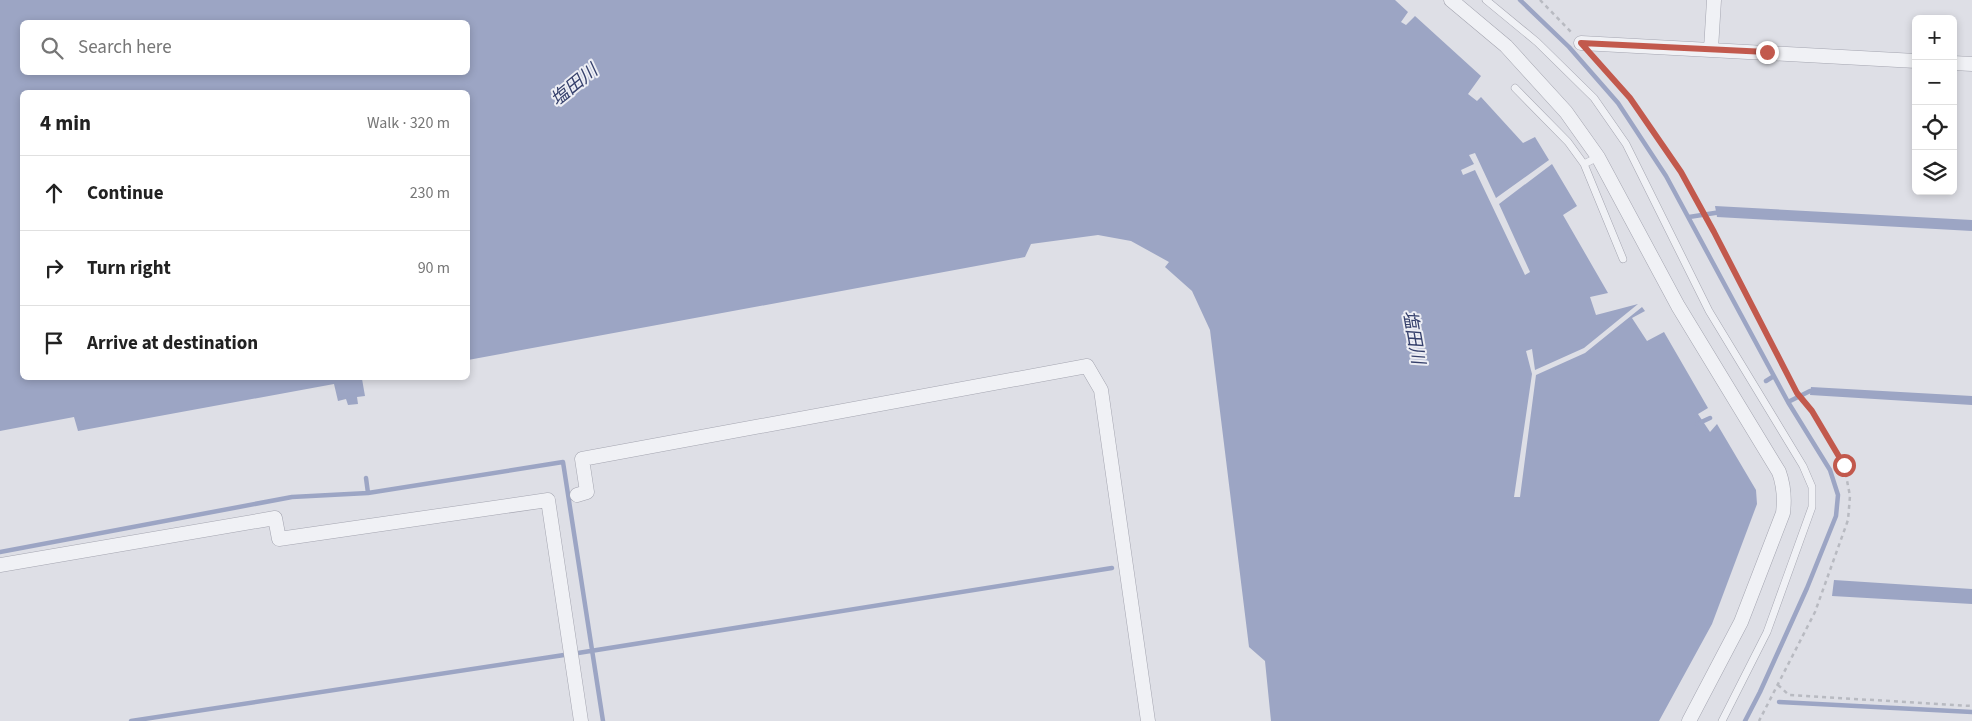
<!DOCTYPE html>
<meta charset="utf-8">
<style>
:root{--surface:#fff;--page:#f2f2f2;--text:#222;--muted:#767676;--line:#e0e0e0}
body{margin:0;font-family:"Source Sans 3","Noto Sans JP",sans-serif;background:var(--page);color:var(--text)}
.controls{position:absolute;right:15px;top:15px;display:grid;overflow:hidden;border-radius:8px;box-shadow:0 2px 8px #0003}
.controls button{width:45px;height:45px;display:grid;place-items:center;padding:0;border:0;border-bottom:1px solid var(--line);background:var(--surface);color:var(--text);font:25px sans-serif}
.stop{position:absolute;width:15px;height:15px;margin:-11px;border:4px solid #c2594d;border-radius:50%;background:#fff}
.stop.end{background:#c2594d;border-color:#fff;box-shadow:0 1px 5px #0008}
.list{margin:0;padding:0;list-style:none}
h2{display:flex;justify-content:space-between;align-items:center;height:65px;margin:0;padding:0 20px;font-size:21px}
h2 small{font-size:16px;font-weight:400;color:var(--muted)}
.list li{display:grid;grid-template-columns:32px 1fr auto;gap:15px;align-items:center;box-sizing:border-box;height:75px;padding:0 20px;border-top:1px solid var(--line)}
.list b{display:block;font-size:19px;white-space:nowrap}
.list em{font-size:16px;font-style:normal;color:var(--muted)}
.icon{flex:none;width:28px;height:28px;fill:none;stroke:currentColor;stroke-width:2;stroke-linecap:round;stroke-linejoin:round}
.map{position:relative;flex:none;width:1972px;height:721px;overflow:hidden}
.search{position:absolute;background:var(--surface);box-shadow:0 2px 8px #0003;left:20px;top:20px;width:450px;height:55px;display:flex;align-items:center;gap:12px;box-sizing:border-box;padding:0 18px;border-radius:8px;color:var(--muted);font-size:19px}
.panel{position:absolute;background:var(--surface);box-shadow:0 2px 8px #0003;left:20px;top:90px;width:450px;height:290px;border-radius:8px}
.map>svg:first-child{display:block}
</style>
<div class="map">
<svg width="1972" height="721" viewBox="0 0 1972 721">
<rect width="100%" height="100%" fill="#dedfe6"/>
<path fill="#9ca5c4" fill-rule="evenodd" d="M0,0h1395l13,12 -7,10 5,3 9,-9 66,60 -13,18 9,7 4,-4 42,46 12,-6 14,23 -53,38 -21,-45 -6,2 5,9 -13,6 2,5 12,-5 50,105 5,-3 -31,-68 53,-40 25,42 -14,9 45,78 -18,4 6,18 42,-11 -54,44 -49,22 -3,-21 -6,2 6,23 -18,123h6l16,-122 49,-22 57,-46 3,4 -13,7 15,23 17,-9 44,76 -10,6 12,18 7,-8 39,66 1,14 -45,120 -53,97h-388l-6,-60 -16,-14 -39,-317 -18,-39 -27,-24 4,-5 -38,-21 -33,-6 -67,9 -6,13 -557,103v-268h-446v286h350l-10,1 3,17 -8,1 1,7 -10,1 -2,-6 -8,2 -4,-17 -256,47 -4,-14 -74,14zM468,22v50h-446v-50z
M1715,206l257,14v11l-255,-14z
M1811,387l161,9v9l-162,-10z
M1834,580l138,9v15l-140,-8z"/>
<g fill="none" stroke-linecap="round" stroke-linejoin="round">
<path stroke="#9ca5c4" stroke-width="4.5" d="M1520,0l49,47 49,56 48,73 122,226 42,68 8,25 -2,21 -29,72 -47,104 -15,29
M1689,217l32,-5
M1766,381l8,-5
M1788,402l22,-11h6
M1697,424l13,-6
M366,478l2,15 195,-31 40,259
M0,552l292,-55 76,-4
M578,653l534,-85
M1779,702l193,10
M131,721l433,-66"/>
<g stroke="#a4a5b0" stroke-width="8">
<path id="service" d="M1486,0l51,42 57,56 32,46 83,167 94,155 9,21v20l-45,125 -45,89
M1515,88l53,54 16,22 14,-7
M1584,164l39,95"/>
</g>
<g stroke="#a4a5b0" stroke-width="15">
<path id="minor" d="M1451,0l55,46 60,66 32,45 80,149 101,166c5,14 6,25 4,41l-42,109 -52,99
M1581,43l335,18
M1711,49l3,-49
M1953,63l19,1
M577,495l10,-3 -5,-33 505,-93 14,24 47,331
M0,565l275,-47 4,21 269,-39 33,221"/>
</g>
<path stroke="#b8bac1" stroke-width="2.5" stroke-dasharray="4 4" stroke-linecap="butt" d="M1540,0l32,33
M1594,58l36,40 51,74 33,60 83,161 15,18 32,54 6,31 -2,24 -33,92 -56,109
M1778,685l11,10 183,11"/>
<use href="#service" stroke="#f0f1f5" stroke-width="7"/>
<use href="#minor" stroke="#f0f1f5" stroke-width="14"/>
</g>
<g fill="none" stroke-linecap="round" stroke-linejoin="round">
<path stroke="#c2594d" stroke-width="6" d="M1767,52l-186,-9 49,55 51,74 33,60 83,161 15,18 32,54"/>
</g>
<g text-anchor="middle" stroke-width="4" stroke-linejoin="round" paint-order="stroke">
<g font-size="18" font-style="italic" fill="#36416c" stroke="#edeef4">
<text transform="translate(574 85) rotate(-39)" y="6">塩田川</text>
<text transform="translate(1414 337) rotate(80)" y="6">塩田川</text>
</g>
</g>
</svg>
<div class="controls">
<button>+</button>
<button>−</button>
<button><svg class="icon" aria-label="locate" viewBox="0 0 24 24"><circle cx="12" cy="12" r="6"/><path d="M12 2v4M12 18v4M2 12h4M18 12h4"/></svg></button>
<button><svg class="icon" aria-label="layers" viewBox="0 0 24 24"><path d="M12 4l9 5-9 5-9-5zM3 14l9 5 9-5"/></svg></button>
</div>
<div class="stop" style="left:1844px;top:465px"></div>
<div class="stop end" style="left:1767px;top:52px"></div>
<div class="search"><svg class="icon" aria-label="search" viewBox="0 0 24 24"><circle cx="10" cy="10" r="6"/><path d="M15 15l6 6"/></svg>Search here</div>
<section class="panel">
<h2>4 min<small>Walk · 320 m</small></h2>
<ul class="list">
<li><svg class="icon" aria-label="ahead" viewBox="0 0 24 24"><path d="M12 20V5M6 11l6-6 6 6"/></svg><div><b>Continue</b></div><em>230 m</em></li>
<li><svg class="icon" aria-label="right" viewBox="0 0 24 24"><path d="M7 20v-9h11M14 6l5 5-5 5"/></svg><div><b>Turn right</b></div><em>90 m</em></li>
<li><svg class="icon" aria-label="arrive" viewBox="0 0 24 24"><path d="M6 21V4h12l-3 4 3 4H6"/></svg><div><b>Arrive at destination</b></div></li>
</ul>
</section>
</div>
